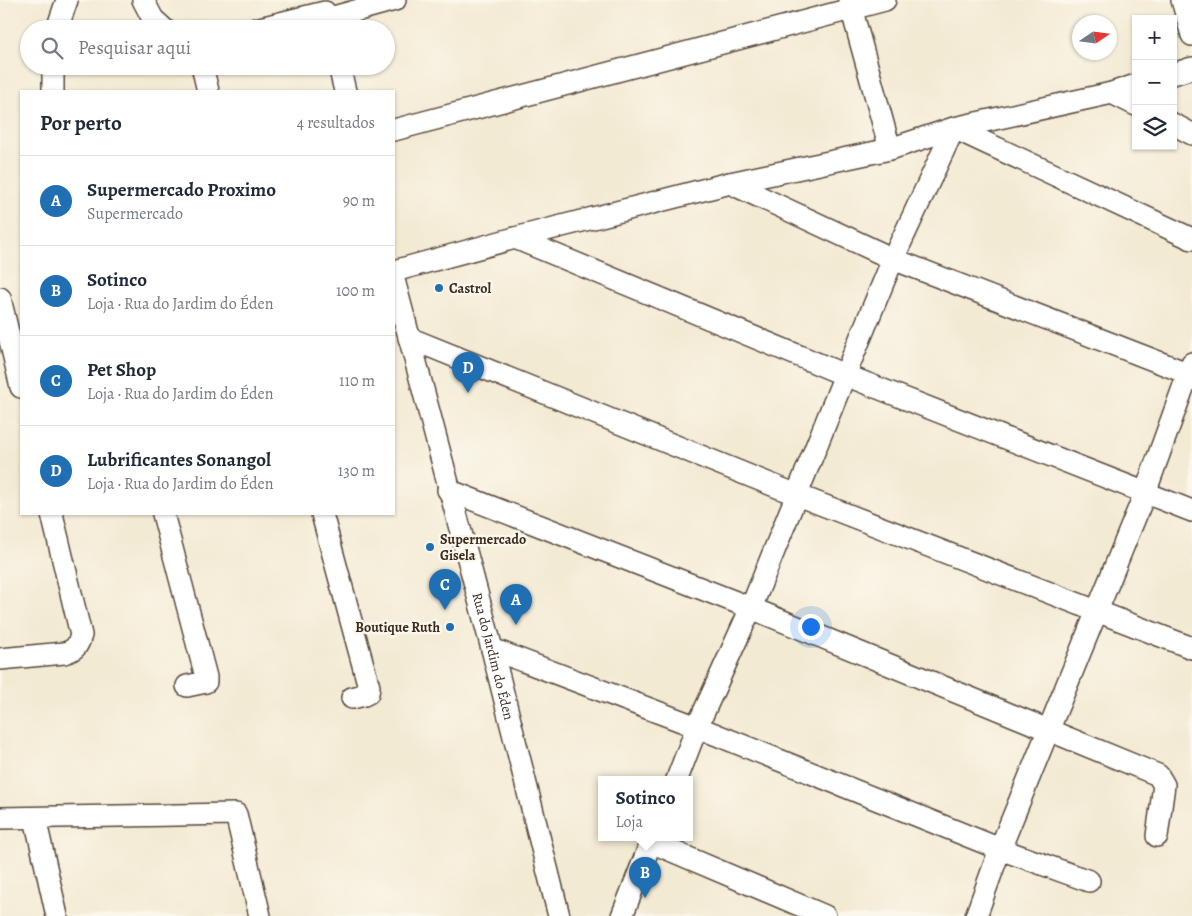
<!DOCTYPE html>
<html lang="pt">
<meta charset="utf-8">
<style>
:root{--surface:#fff;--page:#f2f2f3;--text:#1f2937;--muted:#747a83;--line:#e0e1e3;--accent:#1f6fb2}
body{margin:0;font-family:Alegreya,serif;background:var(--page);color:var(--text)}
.controls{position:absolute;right:15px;top:15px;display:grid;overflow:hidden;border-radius:0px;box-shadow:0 1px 4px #0004}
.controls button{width:45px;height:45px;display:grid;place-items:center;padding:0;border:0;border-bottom:1px solid var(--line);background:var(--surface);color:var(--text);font:25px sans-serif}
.compass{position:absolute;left:1072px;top:15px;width:45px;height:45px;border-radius:50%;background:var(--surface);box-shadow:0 1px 4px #0004;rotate:77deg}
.you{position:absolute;left:810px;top:626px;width:18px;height:18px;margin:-12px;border:4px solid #fff;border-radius:50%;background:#1a73e8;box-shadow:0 0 0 8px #1a73e833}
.badge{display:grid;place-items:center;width:32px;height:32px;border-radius:50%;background:var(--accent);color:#fff;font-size:16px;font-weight:700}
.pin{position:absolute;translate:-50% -41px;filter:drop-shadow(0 1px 2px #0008)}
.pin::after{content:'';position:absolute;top:26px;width:18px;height:15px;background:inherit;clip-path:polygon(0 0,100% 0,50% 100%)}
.popup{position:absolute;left:598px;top:776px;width:95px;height:65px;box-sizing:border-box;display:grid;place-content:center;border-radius:0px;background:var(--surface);filter:drop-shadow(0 1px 4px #0005);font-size:16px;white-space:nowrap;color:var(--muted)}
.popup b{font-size:19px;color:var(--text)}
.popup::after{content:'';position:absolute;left:50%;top:100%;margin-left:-10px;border:10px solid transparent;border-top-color:var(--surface)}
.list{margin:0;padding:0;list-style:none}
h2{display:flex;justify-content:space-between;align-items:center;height:65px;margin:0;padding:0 20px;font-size:21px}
h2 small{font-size:16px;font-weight:400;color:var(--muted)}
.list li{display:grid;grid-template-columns:32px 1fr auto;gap:15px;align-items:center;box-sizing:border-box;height:90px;padding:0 20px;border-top:1px solid var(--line)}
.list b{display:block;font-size:19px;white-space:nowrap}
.list p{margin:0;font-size:16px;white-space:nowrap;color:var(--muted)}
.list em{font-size:16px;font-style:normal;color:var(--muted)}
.icon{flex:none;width:28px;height:28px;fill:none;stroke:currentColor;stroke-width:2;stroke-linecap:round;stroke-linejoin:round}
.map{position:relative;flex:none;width:1192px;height:916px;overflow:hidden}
.search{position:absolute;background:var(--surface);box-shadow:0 1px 4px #0004;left:20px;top:20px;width:375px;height:55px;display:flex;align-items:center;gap:12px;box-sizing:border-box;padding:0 18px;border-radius:28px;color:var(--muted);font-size:19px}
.panel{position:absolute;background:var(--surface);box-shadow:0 1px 4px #0004;left:20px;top:90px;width:375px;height:425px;border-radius:0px}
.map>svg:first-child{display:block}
</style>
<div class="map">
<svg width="1192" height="916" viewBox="0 0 1192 916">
<rect width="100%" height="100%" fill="#fbf7ec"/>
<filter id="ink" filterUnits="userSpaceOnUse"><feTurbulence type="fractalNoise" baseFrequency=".02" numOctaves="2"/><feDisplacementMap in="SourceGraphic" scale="10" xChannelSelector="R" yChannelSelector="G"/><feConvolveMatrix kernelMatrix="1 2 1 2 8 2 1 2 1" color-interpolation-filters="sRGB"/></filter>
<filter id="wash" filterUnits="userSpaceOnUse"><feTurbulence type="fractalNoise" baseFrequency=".0096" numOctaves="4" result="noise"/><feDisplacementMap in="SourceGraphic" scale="20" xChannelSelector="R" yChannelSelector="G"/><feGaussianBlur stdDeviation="1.12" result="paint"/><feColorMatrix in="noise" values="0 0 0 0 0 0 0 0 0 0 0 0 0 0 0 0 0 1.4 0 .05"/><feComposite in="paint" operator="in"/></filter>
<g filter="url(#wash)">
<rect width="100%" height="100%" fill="#f3ead3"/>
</g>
<g filter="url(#ink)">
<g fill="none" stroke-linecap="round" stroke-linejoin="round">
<g stroke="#574739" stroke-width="24">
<g id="minor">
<path d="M143,0l10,19 11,10"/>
<path d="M849,0l41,149"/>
<path d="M1182,0l10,35"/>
<path d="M326,19l69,-19"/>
<path d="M57,29l10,-29"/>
<path d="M256,29l69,-17"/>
<path d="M202,66l6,25"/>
<path d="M339,66l6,25"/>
<path d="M1173,74l19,-6"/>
<path d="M53,91v-25"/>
<path d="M1112,93l24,12"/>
<path d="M1173,124l19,10"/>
<path d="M394,130l491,-130"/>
<path d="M730,183l163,76 299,116"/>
<path d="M515,238l330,137 347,136"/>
<path d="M394,271l121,-33 215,-55 160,-34 64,-21 158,-35 24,-8"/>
<path id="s1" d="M394,280l98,369 67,267"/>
<path d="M0,298l21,89"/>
<path d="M409,338l388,157 395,153"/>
<path d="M448,490l303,118 407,167 6,10 -7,51"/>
<path d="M163,514l43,163v5l-19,4"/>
<path d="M322,514l47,173 -1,6 -4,2 -12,3"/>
<path d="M492,649l205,78 303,122 89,32"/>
<path d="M0,659l64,-6c11,-3 14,-7 17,-18l-29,-121"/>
<path d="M677,779l20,-52 54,-119 94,-233 48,-116 61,-131 238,111"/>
<path d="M0,818l236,-4 24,102"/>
<path d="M35,818l22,98"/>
<path d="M651,842l174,74"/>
<path d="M622,916l31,-79"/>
<path d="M976,916l24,-67 145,-356 47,-130"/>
</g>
</g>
<use href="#minor" stroke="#fff" stroke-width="21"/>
</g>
</g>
<g fill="#1f6fb2" stroke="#fbf7ec" stroke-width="2">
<circle cx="439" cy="288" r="5"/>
<circle cx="430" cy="547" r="5"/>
<circle cx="450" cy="627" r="5"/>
</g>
<g text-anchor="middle" stroke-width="5" stroke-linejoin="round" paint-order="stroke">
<g font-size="14" font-weight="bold" fill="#3b2a1e" stroke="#fbf7ec" text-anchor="start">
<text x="449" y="293">Castrol</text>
<text x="440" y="544">Supermercado<tspan x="440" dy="16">Gisela</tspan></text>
<text x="440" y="632" text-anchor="end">Boutique Ruth</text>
</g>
<g font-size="14" fill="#3b2a1e" stroke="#fbf7ec">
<text dy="5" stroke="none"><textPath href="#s1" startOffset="389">Rua do Jardim do Éden</textPath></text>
</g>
</g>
</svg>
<div class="controls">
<button>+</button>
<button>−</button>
<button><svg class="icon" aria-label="layers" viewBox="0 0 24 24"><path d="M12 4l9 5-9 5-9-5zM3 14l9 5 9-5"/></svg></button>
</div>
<svg class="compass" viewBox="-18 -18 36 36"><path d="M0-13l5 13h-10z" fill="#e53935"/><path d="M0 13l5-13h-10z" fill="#747a83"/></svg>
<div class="you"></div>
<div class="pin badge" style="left:516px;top:625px">A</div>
<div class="pin badge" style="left:645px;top:898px">B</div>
<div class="popup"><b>Sotinco</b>Loja</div>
<div class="pin badge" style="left:445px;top:610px">C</div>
<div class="pin badge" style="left:468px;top:393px">D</div>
<div class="search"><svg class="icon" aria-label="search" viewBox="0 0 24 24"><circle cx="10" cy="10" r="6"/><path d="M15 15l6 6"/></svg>Pesquisar aqui</div>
<section class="panel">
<h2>Por perto<small>4 resultados</small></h2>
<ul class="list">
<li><span class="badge">A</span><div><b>Supermercado Proximo</b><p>Supermercado</p></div><em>90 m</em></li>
<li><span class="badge">B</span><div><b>Sotinco</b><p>Loja · Rua do Jardim do Éden</p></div><em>100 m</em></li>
<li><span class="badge">C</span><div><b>Pet Shop</b><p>Loja · Rua do Jardim do Éden</p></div><em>110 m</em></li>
<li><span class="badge">D</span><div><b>Lubrificantes Sonangol</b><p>Loja · Rua do Jardim do Éden</p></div><em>130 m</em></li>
</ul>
</section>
</div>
